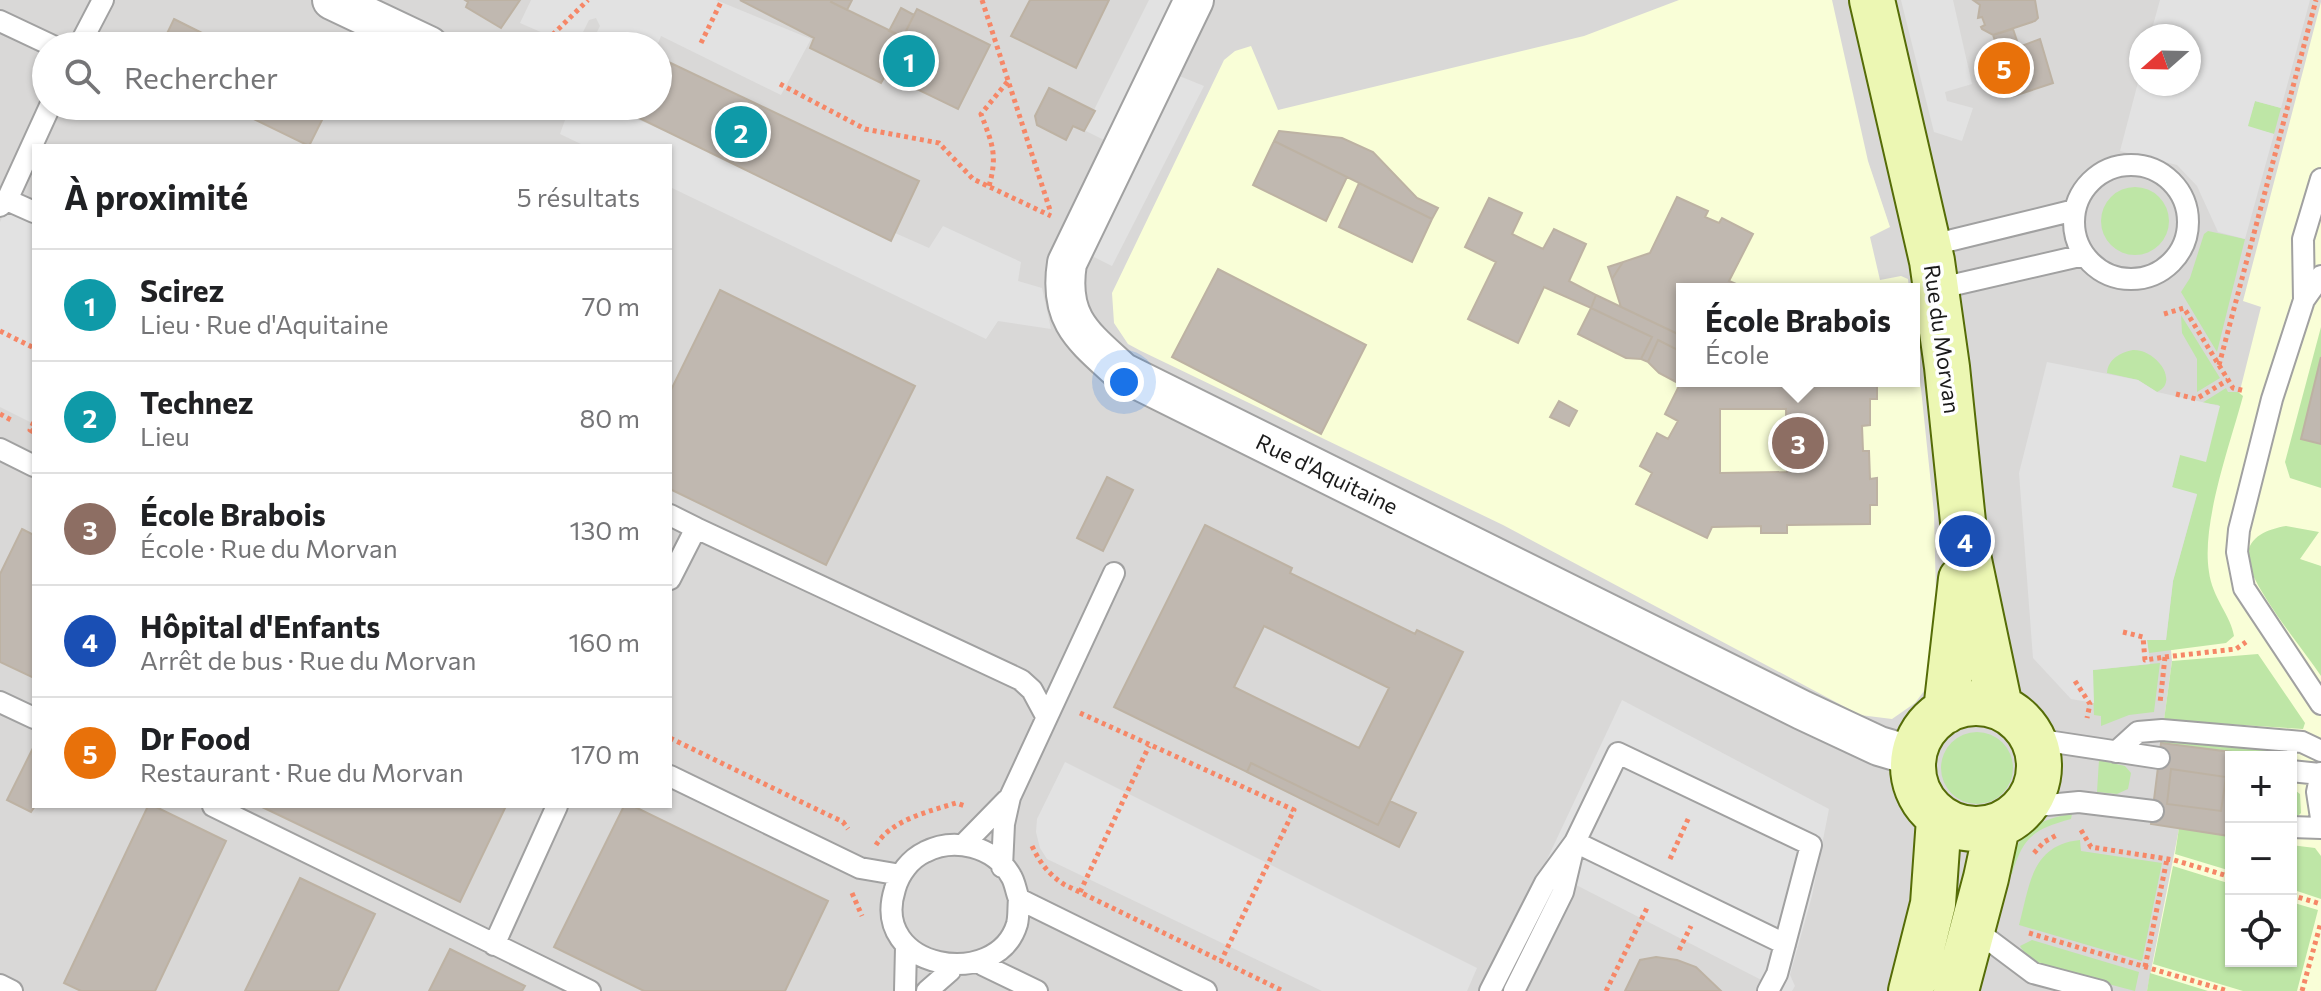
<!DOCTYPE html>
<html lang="fr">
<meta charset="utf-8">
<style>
:root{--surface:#fff;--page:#f6f6f6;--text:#202124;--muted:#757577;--line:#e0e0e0;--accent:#1a73e8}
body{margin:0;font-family:Commissioner,sans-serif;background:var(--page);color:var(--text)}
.controls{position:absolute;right:24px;bottom:24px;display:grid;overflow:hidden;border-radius:0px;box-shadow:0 2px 6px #0004}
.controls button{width:72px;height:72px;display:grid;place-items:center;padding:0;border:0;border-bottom:2px solid var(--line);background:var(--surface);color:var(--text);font:40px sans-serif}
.compass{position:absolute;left:2129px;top:24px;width:72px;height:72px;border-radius:50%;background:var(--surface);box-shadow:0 2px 6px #0004;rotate:250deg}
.you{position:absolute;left:1124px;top:382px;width:28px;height:28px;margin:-20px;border:6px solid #fff;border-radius:50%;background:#1a73e8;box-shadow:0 0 0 12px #1a73e833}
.badge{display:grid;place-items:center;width:52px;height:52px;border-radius:50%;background:var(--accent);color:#fff;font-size:26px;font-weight:700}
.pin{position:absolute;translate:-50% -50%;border:4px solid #fff;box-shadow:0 2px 8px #0006}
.popup{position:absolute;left:1676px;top:283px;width:244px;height:104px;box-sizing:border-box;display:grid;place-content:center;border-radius:0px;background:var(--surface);filter:drop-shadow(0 2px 6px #0005);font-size:26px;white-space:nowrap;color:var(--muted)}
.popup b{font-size:30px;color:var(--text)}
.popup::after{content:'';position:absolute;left:50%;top:100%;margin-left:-16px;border:16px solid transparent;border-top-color:var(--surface)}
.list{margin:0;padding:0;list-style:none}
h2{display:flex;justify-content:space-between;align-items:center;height:104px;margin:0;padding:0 32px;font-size:34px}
h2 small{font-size:26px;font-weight:400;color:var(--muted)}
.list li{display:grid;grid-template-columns:52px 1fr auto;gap:24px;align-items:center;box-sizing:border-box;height:112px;padding:0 32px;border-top:2px solid var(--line)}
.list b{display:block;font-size:30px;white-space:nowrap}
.list p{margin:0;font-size:26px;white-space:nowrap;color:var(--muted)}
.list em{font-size:26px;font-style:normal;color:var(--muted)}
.icon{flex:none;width:44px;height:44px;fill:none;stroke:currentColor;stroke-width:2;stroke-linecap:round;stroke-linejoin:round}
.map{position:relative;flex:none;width:2321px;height:991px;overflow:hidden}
.search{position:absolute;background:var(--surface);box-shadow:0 2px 6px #0004;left:32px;top:32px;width:640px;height:88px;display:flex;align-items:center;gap:20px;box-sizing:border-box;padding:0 28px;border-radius:44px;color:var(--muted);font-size:30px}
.panel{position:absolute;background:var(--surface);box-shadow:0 2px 6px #0004;left:32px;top:144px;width:640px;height:664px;border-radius:0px}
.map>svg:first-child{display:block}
</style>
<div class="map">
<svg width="2321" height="991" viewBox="0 0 2321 991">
<rect width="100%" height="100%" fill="#ece9e0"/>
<path fill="#d9d8d7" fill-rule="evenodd" d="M0,0h2321v991h-2321zM2141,36h48v48h-48zM46,46h612v60h-612zM34,146h636v660h-636zM1682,289h232v92h-232zM2231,757h60v204h-60z"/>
<path fill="#f9fed7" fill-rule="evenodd" d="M1679,0h153l36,161 22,66 -20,10 10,43 21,-4 7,3 1,10h-227v92h232v-59l20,191 2,83 -9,91 -12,16 -23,16 -32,-4 -357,-190 -362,-174 -13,-7 -14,-21 -2,-30 112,-233 11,-9 16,-5 27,64 306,-74z
M2321,2v989h-174l32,-162 -20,-71 13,-97 -1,-11 4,-1 86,-342 -18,-6zM2231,757h60v204h-60z"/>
<path fill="#bee6a6" d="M2255,101l26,7 -7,26 -27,-7z
M2101 221a34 34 0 1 1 68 0a34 34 0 1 1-68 0Z
M2208,231l37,8 -28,113 -36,-60 9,-14 14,-44z
M2181,315l39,63 -23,14v-33l-15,-26z
M2321,327v30l-20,82 20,5v44l-31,-10 -5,-16z
M2133,350c23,-1 47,32 24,42l-19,-12 -31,-7c1,-14 14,-21 26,-23z
M2226,388l2,4h10l5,4c-13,49 -42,127 -34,176 3,25 22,44 25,64l-8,7 -77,10 -2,-13h19l7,-59 24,-86 -25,-7 8,-33 39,-50 -17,-2z
M2286,526l33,6 -19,27 21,7v110c-16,-24 -71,-91 -73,-117 -2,-22 20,-30 38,-33z
M2258,654l47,69 -2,6 -139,-9 8,-59z
M2160,663l-6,49 -25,3 -28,11v-10l-7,-1 -2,-45z
M1941 768a36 36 0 1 1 72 0a36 36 0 1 1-72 0Z
M2161,740l126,11 5,2 1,6 -2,-2h-52v-4l-78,-10z
M2099,760l26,6 6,7 -3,16 -11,5 -20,-2z
M2291,787l9,7 1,19 -4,4 -6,2z
M2072,814l-1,5c-36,10 -48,17 -59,55l-6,-1c12,-38 26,-53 66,-59z
M2179,828l52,8v35l-56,-17z
M2080,840l1,11 81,12 -20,98 -123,-36c11,-40 12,-80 61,-85z
M2291,845l24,3 6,8v43l-30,-10z
M2173,866l58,18v77h60v-59l27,8 -21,81h-54l-90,-27z
M2032,940l107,32 -4,19 -96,-25 -13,-11 -6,-9z
M2150,973l58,18h-61z"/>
<path fill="#e2e2e2" d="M531,0h185l95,39 -30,56 -120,-59 -4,10h-67l10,-20 -4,-8 -7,2 -13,26h-3l-53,-23z
M1149,0h29l-70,142 -24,-12z
M1901,0h52l19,84 -27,8 2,9 26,7 -11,33 -28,-9z
M2160,0h150l-29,108 -26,-7 -7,25 26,8 -29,105 -27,-7 -21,-46 -20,-21 -57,-14 21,-80v13h48v-48h-39z
M1172,73l32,13 -92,180 -26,-13z
M570,106h64l-4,10 299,132 14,-22 78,36 -3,19 24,7 9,41 -53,-8 -12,18 -316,-152v-41h-85l-25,-12z
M6,209l28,13v202l-34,-17v-185z
M2047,362l91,18 19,12 63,14 -14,56 -26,-7 -8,32 25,7 -24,87 -7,59h-19l3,24 -57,6 1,33 -23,-4 -38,-41 -14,-185z
M1622,700l207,109 -17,87 -22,79 5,11 -3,5h-13v-2l-236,-121z
M1065,762l412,206 -10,23h-145l-275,-132 -7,-11 -4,-16 1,-13z"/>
<path fill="#c0b8b0" stroke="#bdb2a3" stroke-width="2" fill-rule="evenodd" d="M465,0h55l-19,28 -35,-21 2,-5z
M740,0h92l-1,2 72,35 14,-28 73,36 -32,64 -72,-35 -5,9 -71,-35 4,-10z
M832,0h20l-5,10 -16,-8z
M1030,0h79l-33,68 -65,-32z
M1973,0h62l3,18 -3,3 -42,14 -11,-6 -1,-2 4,-2 -3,-8 -4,1 2,-13z
M901,8l13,7 -11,22 -14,-6z
M174,19l54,27h-67z
M2013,29l6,18 -19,7 -7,-19z
M2040,39l13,44 -39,13 -14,-42z
M658,57l261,124 -28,60 -260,-127 4,-8h23z
M1049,88l46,23 -11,20 -11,-5 -7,14 -29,-15 -2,-9z
M227,106h102l-20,40z
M1279,131l63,7 31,14 44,46 21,10 -6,11 -158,-78z
M1274,141l73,36 -21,44 -73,-36z
M1359,183l73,36 -20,43 -73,-35z
M1677,197l31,14 -3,6 14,6 3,-5 31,16 -24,47 12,5 -2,3h-57v47l-61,-29 -9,-28 11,-17 27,-9z
M1489,198l33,15 -10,21 31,15 11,-20 32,15 -17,37 27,14 -5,13 -47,-21 -26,56 -50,-24 28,-57 -31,-15z
M1623,262l-11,17 -4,-12z
M1218,269l148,76 -45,89 -149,-77z
M720,290l195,96 -89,179 -156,-76v-97z
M1596,295l86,41v16l-24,-12 -10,22 -7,-3 11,-22 -61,-29z
M1591,308l61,29 -11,22 -15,-1 -48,-24z
M1658,340l24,12v29h195v18h-7v26l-8,1 1,25h6l1,28 7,-1v27h-7v19l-83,1v8h-26v-7l-49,1 -5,11 -71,-34 16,-31 -12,-7 17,-33 11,6 10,-18 -13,-7 15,-30 -21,-11 -11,-11zM1720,409h66l1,63 -67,1z
M2321,357v87l-20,-5z
M1559,401l18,10 -8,15 -19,-9z
M1107,477l26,13 -30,61 -26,-13z
M1205,525l87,43 -2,5 125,61 2,-4 46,22 -85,173 -127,-62 -4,9 -133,-65zM1264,626l125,62 -30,60 -125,-61z
M22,529l12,6v143l-34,-16v-88z
M2161,743l78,10v4h-8l-2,79 -78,-12zM2171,769l55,8 -5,34 -54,-7z
M33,748l2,58 -4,6 -24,-12z
M1251,763l127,62 12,-24 26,12 -17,34 -152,-75z
M2171,769l55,8 -5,34 -54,-7z
M148,806h6l72,35 -71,150h-74l-17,-8z
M260,806h246l-46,96z
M624,806h9l195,95 -43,90h-141l-90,-44z
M300,878l75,36 -37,77h-93z
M450,949l75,37 -3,5h-93z
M1656,957l21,3 19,7 25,24h-96l15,-31z"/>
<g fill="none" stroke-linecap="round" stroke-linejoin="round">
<g stroke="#a1a1a1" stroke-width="24">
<path id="lane" d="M0,21l53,25
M79,46l24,-46
M2074 222a57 57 0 1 1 114 0a57 57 0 1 1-114 0Z
M7,200l27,12
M0,206l7,-6 43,-94
M1928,246l147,-36
M2321,276l-17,24 -32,99 -33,131 -2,22 7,36 77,116
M1936,289l148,-34
M2304,300l-1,-61 18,-60
M0,449l34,17
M670,515l26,13
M670,579l26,-51 325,152 11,10 14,26
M0,702l34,16
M2034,739l125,19
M2116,752l22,-20 24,-2 140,12 19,9
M2291,771l29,3
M2321,773l-4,19 4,26
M670,776l190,92 41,7
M213,806l377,185
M2026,807l53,-5 74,9
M2291,827l30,1
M1575,842l210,102
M963,845l44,-45
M1002,867l2,-43 6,-27 104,-224
M1019,899c-1,8 0,17 -2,25 -20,67 -148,46 -122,-35 4,-15 15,-30 30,-37 29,-15 69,-6 86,24 4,6 5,16 8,23l187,92
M1973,928l60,45 68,18
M494,945l63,-139
M983,965l54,26
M0,985l12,6
M905,991l1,-44
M927,991l23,-20
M1490,991l55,-108 30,-41 43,-89 193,92 -34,129 -9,17
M1514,991l49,-99 9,-38"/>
</g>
<g stroke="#a1a1a1" stroke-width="42">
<path id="street" d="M332,0l97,46
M1194,0l-127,263c-9,57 17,74 55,109l680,338 77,36 34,10"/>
</g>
<g stroke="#556c07" stroke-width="48">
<path id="secondary" d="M1872,0l60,261 15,106 18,174 35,166
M1913 766a63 63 0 1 1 126 0a63 63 0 1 1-126 0Z
M1946,711l15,-132
M1911,991l22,-87 6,-85
M1956,991l30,-113 11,-51"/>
</g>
<path stroke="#f68767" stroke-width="5" stroke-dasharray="4 4" stroke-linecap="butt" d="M982,0l68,210
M701,43l21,-43
M541,46l47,-46
M780,84l85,45 74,14 34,36 78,37
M989,186c9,-31 3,-43 -8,-72l27,-33
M2164,314l20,-6 49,80 12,3
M0,331l34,17
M2219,365l97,-365
M2176,394l20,5 32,-19
M0,414l13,7
M33,432l-3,-2 4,-8
M2123,632l20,5 2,23 20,-3 -5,46
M2165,657l71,-8 10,-7
M2075,681l15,23 -3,14
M1080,713l214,97 -73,151
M670,738l173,84 5,7
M2081,830l10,17 83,13 57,17
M876,845c15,-25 54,-34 80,-42l9,3
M1032,846c8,17 17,29 33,39l218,106
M2034,853l10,-11 13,-7
M1670,859l19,-42
M1080,892l69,-146
M852,893l10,23
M2291,895l30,9
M2029,933l199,58
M1679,950l12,-24
M2145,967l22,-108
M1606,991l41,-83
M2302,991l19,-69"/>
<use href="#lane" stroke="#fff" stroke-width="20"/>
<use href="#street" stroke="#fff" stroke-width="38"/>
<use href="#secondary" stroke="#ecf7b3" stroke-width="44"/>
</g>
<g text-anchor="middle" stroke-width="7" stroke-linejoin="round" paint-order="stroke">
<g font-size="22" fill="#1a1a1a" stroke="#fff">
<text transform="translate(1942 339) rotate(82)" y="8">Rue du Morvan</text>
<text transform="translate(1327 474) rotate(26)" y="8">Rue d'Aquitaine</text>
</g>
</g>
</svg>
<div class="controls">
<button>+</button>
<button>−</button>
<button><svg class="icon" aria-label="locate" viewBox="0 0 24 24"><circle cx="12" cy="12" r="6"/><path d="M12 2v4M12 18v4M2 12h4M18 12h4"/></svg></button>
</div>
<svg class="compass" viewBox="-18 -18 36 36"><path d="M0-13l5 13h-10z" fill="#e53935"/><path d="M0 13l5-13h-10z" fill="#757577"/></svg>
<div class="you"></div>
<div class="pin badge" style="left:909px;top:61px;background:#0f9aa8">1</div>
<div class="pin badge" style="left:741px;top:132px;background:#0f9aa8">2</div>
<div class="pin badge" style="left:1798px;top:443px;background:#8d6e63">3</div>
<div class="popup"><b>École Brabois</b>École</div>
<div class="pin badge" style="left:1965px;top:541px;background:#1a4fb4">4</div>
<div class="pin badge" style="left:2004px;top:68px;background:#e8710a">5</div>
<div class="search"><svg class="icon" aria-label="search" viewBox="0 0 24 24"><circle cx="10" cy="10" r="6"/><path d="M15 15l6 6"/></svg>Rechercher</div>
<section class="panel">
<h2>À proximité<small>5 résultats</small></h2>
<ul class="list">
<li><span class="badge" style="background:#0f9aa8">1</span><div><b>Scirez</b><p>Lieu · Rue d'Aquitaine</p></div><em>70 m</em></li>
<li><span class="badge" style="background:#0f9aa8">2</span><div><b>Technez</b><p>Lieu</p></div><em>80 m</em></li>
<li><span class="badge" style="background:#8d6e63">3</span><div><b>École Brabois</b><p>École · Rue du Morvan</p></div><em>130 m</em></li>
<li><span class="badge" style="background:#1a4fb4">4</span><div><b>Hôpital d'Enfants</b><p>Arrêt de bus · Rue du Morvan</p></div><em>160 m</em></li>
<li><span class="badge" style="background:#e8710a">5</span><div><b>Dr Food</b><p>Restaurant · Rue du Morvan</p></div><em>170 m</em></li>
</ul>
</section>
</div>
